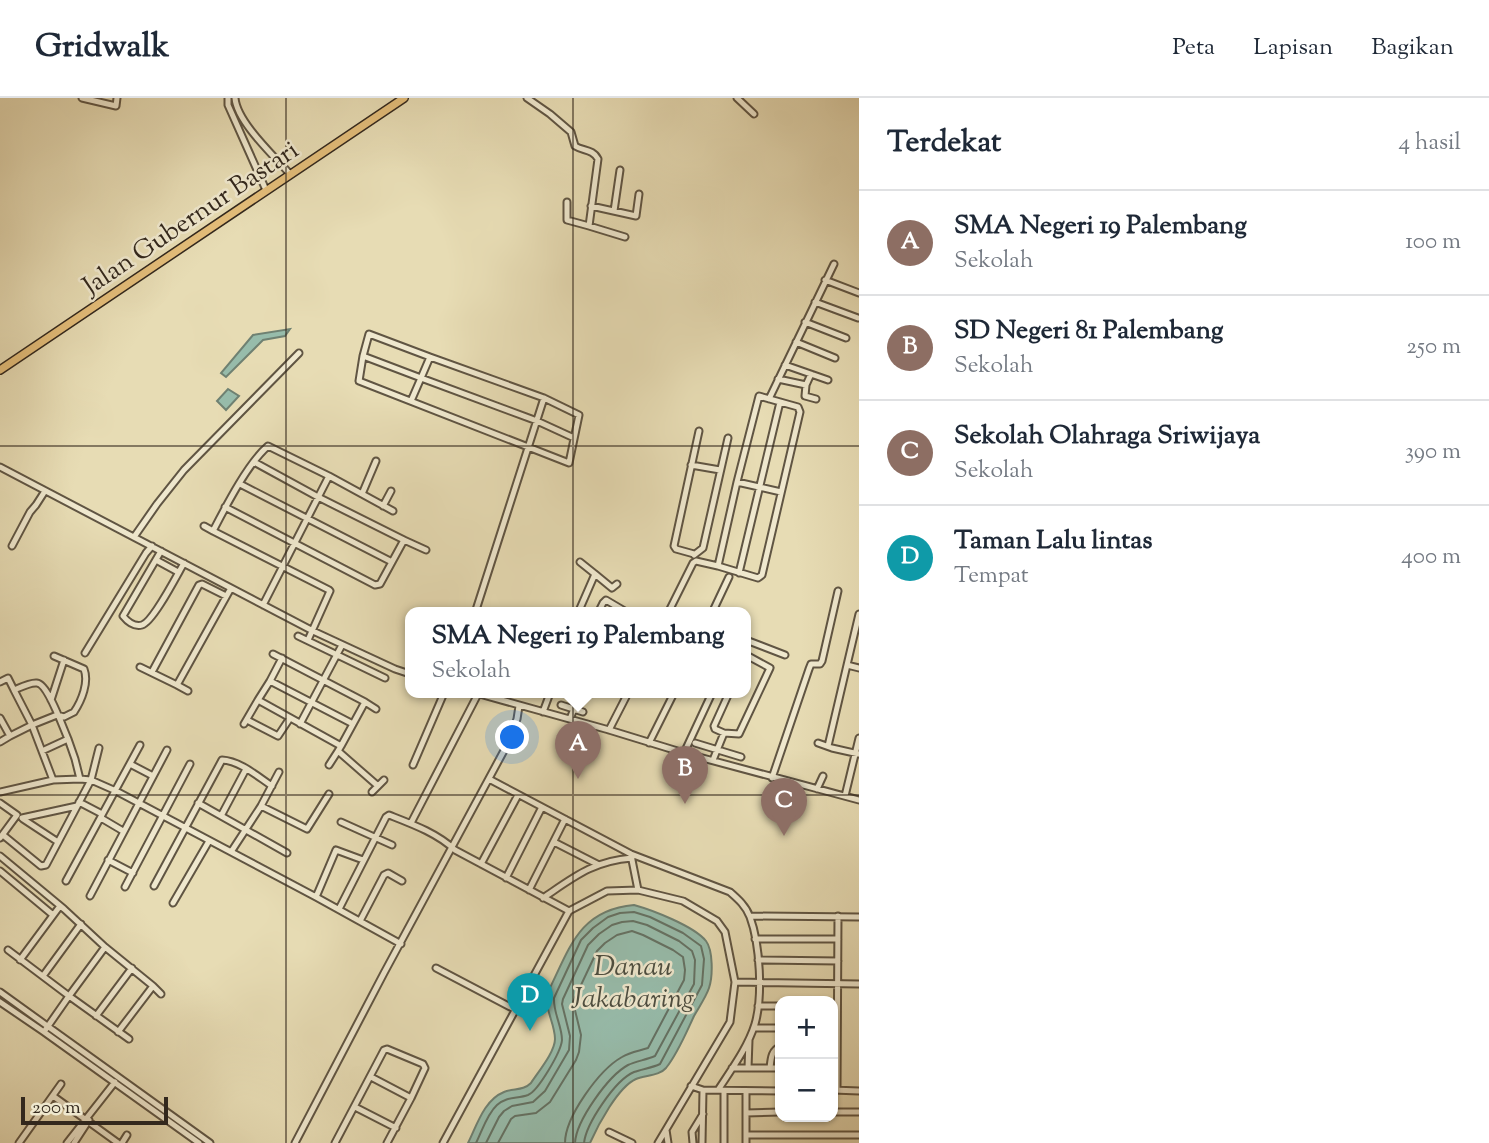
<!DOCTYPE html>
<html lang="id">
<meta charset="utf-8">
<style>
:root{--surface:#fff;--page:#f2f2f3;--text:#1f2937;--muted:#747a83;--line:#e0e1e3;--accent:#d93025}
body{margin:0;font-family:"Sorts Mill Goudy",serif;background:var(--page);color:var(--text)}
.controls{position:absolute;right:21px;bottom:21px;display:grid;overflow:hidden;border-radius:14px;box-shadow:0 2px 5px #0004}
.controls button{width:63px;height:63px;display:grid;place-items:center;padding:0;border:0;border-bottom:2px solid var(--line);background:var(--surface);color:var(--text);font:35px sans-serif}
.scale{position:absolute;left:21px;bottom:18px;width:147px;box-sizing:border-box;padding-left:7px;border:4px solid #33281d;border-top:0;font-size:19px;line-height:24px;white-space:nowrap;color:#33281d;-webkit-text-stroke:5px #efe8ce;paint-order:stroke}
.you{position:absolute;left:513px;top:640px;width:24px;height:24px;margin:-18px;border:5px solid #fff;border-radius:50%;background:#1a73e8;box-shadow:0 0 0 10px #1a73e833}
.badge{display:grid;place-items:center;width:46px;height:46px;border-radius:50%;background:var(--accent);color:#fff;font-size:23px;font-weight:700}
.pin{position:absolute;translate:-50% -58px;filter:drop-shadow(0 2px 4px #0008)}
.pin::after{content:'';position:absolute;top:37px;width:24px;height:21px;background:inherit;clip-path:polygon(0 0,100% 0,50% 100%)}
.popup{position:absolute;left:405px;top:509px;width:346px;height:91px;box-sizing:border-box;display:grid;place-content:center;border-radius:14px;background:var(--surface);filter:drop-shadow(0 2px 5px #0005);font-size:23px;white-space:nowrap;color:var(--muted)}
.popup b{font-size:26px;color:var(--text)}
.popup::after{content:'';position:absolute;left:50%;top:100%;margin-left:-14px;border:14px solid transparent;border-top-color:var(--surface)}
.list{margin:0;padding:0;list-style:none}
h2{display:flex;justify-content:space-between;align-items:center;height:91px;margin:0;padding:0 28px;font-size:30px}
h2 small{font-size:23px;font-weight:400;color:var(--muted)}
.list li{display:grid;grid-template-columns:46px 1fr auto;gap:21px;align-items:center;box-sizing:border-box;height:105px;padding:0 28px;border-top:2px solid var(--line)}
.list b{display:block;font-size:26px;white-space:nowrap}
.list p{margin:0;font-size:23px;white-space:nowrap;color:var(--muted)}
.list em{font-size:23px;font-style:normal;color:var(--muted)}
.map{position:relative;flex:none;width:859px;height:1045px;overflow:hidden}
header{display:flex;align-items:center;gap:42px;box-sizing:border-box;height:98px;padding:0 35px;background:var(--surface);border-bottom:2px solid var(--line)}
header strong{font-size:33px}
nav{display:flex;gap:38px;margin-inline-start:auto;font-size:24px}
main{display:flex}
aside{flex:1;background:var(--surface)}
.map>svg:first-child{display:block}
</style>
<header>
<strong>Gridwalk</strong>
<nav><a>Peta</a><a>Lapisan</a><a>Bagikan</a></nav>
</header>
<main>
<div class="map">
<svg width="859" height="1045" viewBox="0 0 859 1045">
<rect width="100%" height="100%" fill="#e7dcb4"/>
<filter id="stains"><feTurbulence type="fractalNoise" baseFrequency=".00286" numOctaves="4"/><feColorMatrix values="0 0 0 0 .2 0 0 0 0 .09 0 0 0 0 .02 0 0 0 .5 -.17"/></filter>
<radialGradient id="worn" r=".72"><stop offset=".6" stop-color="#630" stop-opacity="0"/><stop offset="1" stop-color="#630" stop-opacity=".3"/></radialGradient>
<path fill="#97bcab" stroke="#6f8172" stroke-width="2" d="M290,231l-5,7 -22,4 -37,37 -5,-4 32,-38z
M228,291l11,7 -13,14 -9,-9z
M634,807c18,5 60,21 72,36 7,9 7,35 3,47 -3,9 -10,19 -15,28 -8,17 -16,37 -28,52 -7,8 -20,7 -30,11 -18,8 -38,46 -46,64h-122c9,-18 16,-43 36,-51 10,-4 19,-1 27,-9 7,-11 24,-31 24,-44 0,-14 -9,-28 -9,-43 23,-45 31,-86 88,-91z"/>
<g fill="none" stroke-linecap="round" stroke-linejoin="round">
<path stroke="#657264" stroke-width="2" d="M476,1045c6,-12 11,-29 21,-38 10,-9 20,-6 31,-10 10,-4 33,-43 34,-55 0,-14 -9,-28 -8,-42l27,-58 12,-12 15,-11 12,-4 14,-1 16,5 33,16 18,13 3,13 -2,26 -42,79c-8,4 -18,5 -26,8 -19,8 -48,52 -50,71
M486,1045l13,-26 5,-6 8,-5 21,-4 12,-11 24,-41 1,-14 -8,-32 1,-5 25,-54 11,-11 13,-9 10,-3 11,-1 14,4 32,16 13,10 3,9 -1,24 -39,72c-9,4 -19,5 -27,9 -20,11 -52,56 -53,78
M498,1045l13,-24 4,-3 21,-3 14,-11 26,-42 3,-8 2,-17 -8,-33 24,-51 8,-8 12,-8 15,-4 11,4 30,15 10,7 2,13 -1,10 -36,68c-9,3 -18,4 -26,9 -23,13 -57,60 -57,86"/>
<g stroke="#605543" stroke-width="9">
<path id="minor" d="M82,0l34,8 1,-8
M228,0v7l38,85
M235,0c2,24 39,58 55,76
M527,0l23,16 21,18 4,14c8,5 18,3 23,13l-9,67 -22,-6v-18
M737,0l17,16
M591,108l45,10 3,-22
M614,113l6,-41
M589,128l36,11
M825,182l34,13
M815,204l43,16
M805,224l41,16
M796,244l39,16
M363,258l6,-22 61,23
M785,267l43,15
M811,276l-5,11 -1,11 11,3
M778,281l28,6
M769,301l65,-135
M411,303l10,-23 -58,-22 -4,25 210,82 10,-48 -35,-17 -114,-41 -9,21 116,43 37,17
M254,364l64,35 86,43 -12,22
M691,367l29,5
M0,369l313,164 82,38 15,5
M329,378l64,35
M737,384l44,10
M362,396l14,-33
M383,408l8,-15
M225,409l150,78 5,-1 12,-22 -152,-78
M204,428l9,5
M134,439l23,-33 27,-34 115,-117
M404,442l22,10
M12,448l18,-34 6,-7 9,-14
M161,453l-38,65c4,5 11,11 19,9 11,-3 35,-50 42,-62
M694,456l-18,-5 -2,-3 25,-115
M694,457l9,-7 25,-110
M156,462l22,12
M580,464l15,12
M739,475l41,-171
M263,507c22,-43 44,-86 66,-129l-61,-30c-20,17 -42,60 -55,85l116,59 1,1 -22,49
M475,515l69,-215
M578,515l17,-39 17,14 5,-4
M598,515l5,-10 3,-3 22,13
M668,515l25,-50 3,-2 22,5 19,-84 22,-86 39,11 2,5 -38,163 -4,3 -40,-12
M712,515l17,-36
M859,516l-12,51 12,3
M298,538l87,42
M746,542l39,15
M85,555l61,-100 6,-7
M54,558l30,13c5,13 -2,31 -10,43l-10,5 -7,-2 -25,10 -18,-35c7,-3 17,-8 23,-7 11,1 26,45 31,56
M140,569l37,18 54,-97
M152,574l47,-87 3,-1 24,12
M270,583l12,-23
M0,584l8,-4 6,12
M177,587l11,6
M476,595l133,37 75,23 175,47
M51,602l13,-40
M258,602l12,-19 83,43
M365,604l11,7
M561,607l22,7
M543,614l7,-19
M0,620l10,18 22,-11 21,55
M570,621l10,-26
M247,622l31,16 12,-18
M244,626l14,-24 83,46 24,-44 -92,-48
M300,626l42,-79
M609,632l19,-37
M724,635l15,1 31,-66 -22,-12h-2
M0,644l10,-6
M649,645l25,-50
M695,645l46,14
M818,645l14,5 27,6
M341,648l-3,5 40,35
M828,648l19,-81
M42,653l26,-12 7,20 5,20
M684,655l28,-60
M713,662l11,-27 -9,-4 -1,-3 15,-33
M130,666l23,12
M329,667l9,-14
M413,667l31,-72
M772,680l37,-109 2,-5h9l2,-3 16,-70
M489,681l142,75 99,38c8,7 16,14 20,25 10,27 13,79 5,107 -7,23 -24,46 -37,66
M817,691l6,-13
M0,694l53,-12 27,-1 11,1 25,11 200,106 85,47
M372,694l12,-12
M845,698l14,-58
M79,704l23,12
M0,705l17,12 -17,23
M198,705l89,50
M261,708l46,23 22,-35
M221,718l25,-47
M22,720l55,-12
M101,720l22,13
M23,721l35,23
M341,724l51,23
M411,725l67,-129
M3,737l38,31 5,-1 45,-85 8,-32
M554,744l43,22
M231,754l30,-46 18,-34
M631,757l7,35
M0,758l64,53 41,38 -36,49 60,43
M108,762l25,13
M481,766l37,-69
M0,773l53,44
M506,780l36,-71
M66,783l74,-136
M154,788l68,-126c18,1 35,16 50,26
M125,789l65,-123
M529,792l36,-71
M90,798l77,-146
M316,799l20,-47 27,10
M543,800c31,-21 50,-37 89,-40
M173,805l36,-62
M339,811l47,-92 3,-2c23,9 48,18 66,35l114,61
M750,818l109,1
M360,823l24,-46 4,-2 14,8
M755,841h83
M105,849l48,39 -35,46
M8,852l61,46 -23,33
M20,862l40,-54
M758,862l80,1
M436,870l80,42
M43,878l38,-52
M735,884l124,2
M153,888l8,8
M0,894l210,151
M0,904l44,30 155,111
M758,908h22
M96,918l36,-48
M754,930h26
M732,970h48
M748,970l1,-28
M770,970c1,-8 1,-18 10,-21
M371,979l40,21
M691,988l12,4 77,1
M833,992l26,1
M837,992l1,-174
M53,998l65,47
M355,1009l41,21
M833,1014h26
M746,1015l34,-1
M666,1032l2,13
M609,1034l23,11
M746,1037h113
M19,1045l42,-59
M67,1045l48,-61
M74,1045l15,-23
M122,1045l5,-8
M295,1045l89,-170 123,-228 10,-26 2,-13
M335,1045l49,-93 3,-1 36,15 2,4 -14,30 -24,45
M443,1045l126,-232 38,-20 31,-1 45,11 34,20 8,11 10,50 -5,40 -72,121
M693,1045l-1,-11 11,-18
M702,1045l1,-53
M724,1045v-52
M746,1045v-52"/>
</g>
<g stroke="#33281d" stroke-width="10">
<path id="highway" d="M0,272l404,-272"/>
</g>
<use href="#minor" stroke="#efe8ce" stroke-width="5"/>
<use href="#highway" stroke="#e4be7a" stroke-width="7"/>
</g>
<path fill="none" stroke="#33281d" stroke-width="2" stroke-opacity="0.55" d="M286,0v1045M573,0v1045M0,348h859M0,697h859"/>
<g text-anchor="middle" stroke-width="5" stroke-linejoin="round" paint-order="stroke">
<g font-size="26" fill="#33281d" stroke="#efe8ce">
<text transform="translate(190 119) rotate(-34)" y="9">Jalan Gubernur Bastari</text>
</g>
<g font-size="28" font-style="italic" fill="#4c4d40" stroke="#efe8ce">
<text x="633" y="877">Danau<tspan x="633" dy="32">Jakabaring</tspan></text>
</g>
</g>
<rect width="100%" height="100%" filter="url(#stains)"/>
<rect width="100%" height="100%" fill="url(#worn)"/>
</svg>
<div class="controls">
<button>+</button>
<button>−</button>
</div>
<div class="scale">200 m</div>
<div class="you"></div>
<div class="pin badge" style="left:578px;top:681px;background:#8d6e63">A</div>
<div class="popup"><b>SMA Negeri 19 Palembang</b>Sekolah</div>
<div class="pin badge" style="left:685px;top:706px;background:#8d6e63">B</div>
<div class="pin badge" style="left:784px;top:738px;background:#8d6e63">C</div>
<div class="pin badge" style="left:530px;top:933px;background:#0f9aa8">D</div>
</div>
<aside>
<h2>Terdekat<small>4 hasil</small></h2>
<ul class="list">
<li><span class="badge" style="background:#8d6e63">A</span><div><b>SMA Negeri 19 Palembang</b><p>Sekolah</p></div><em>100 m</em></li>
<li><span class="badge" style="background:#8d6e63">B</span><div><b>SD Negeri 81 Palembang</b><p>Sekolah</p></div><em>250 m</em></li>
<li><span class="badge" style="background:#8d6e63">C</span><div><b>Sekolah Olahraga Sriwijaya</b><p>Sekolah</p></div><em>390 m</em></li>
<li><span class="badge" style="background:#0f9aa8">D</span><div><b>Taman Lalu lintas</b><p>Tempat</p></div><em>400 m</em></li>
</ul>
</aside>
</main>
